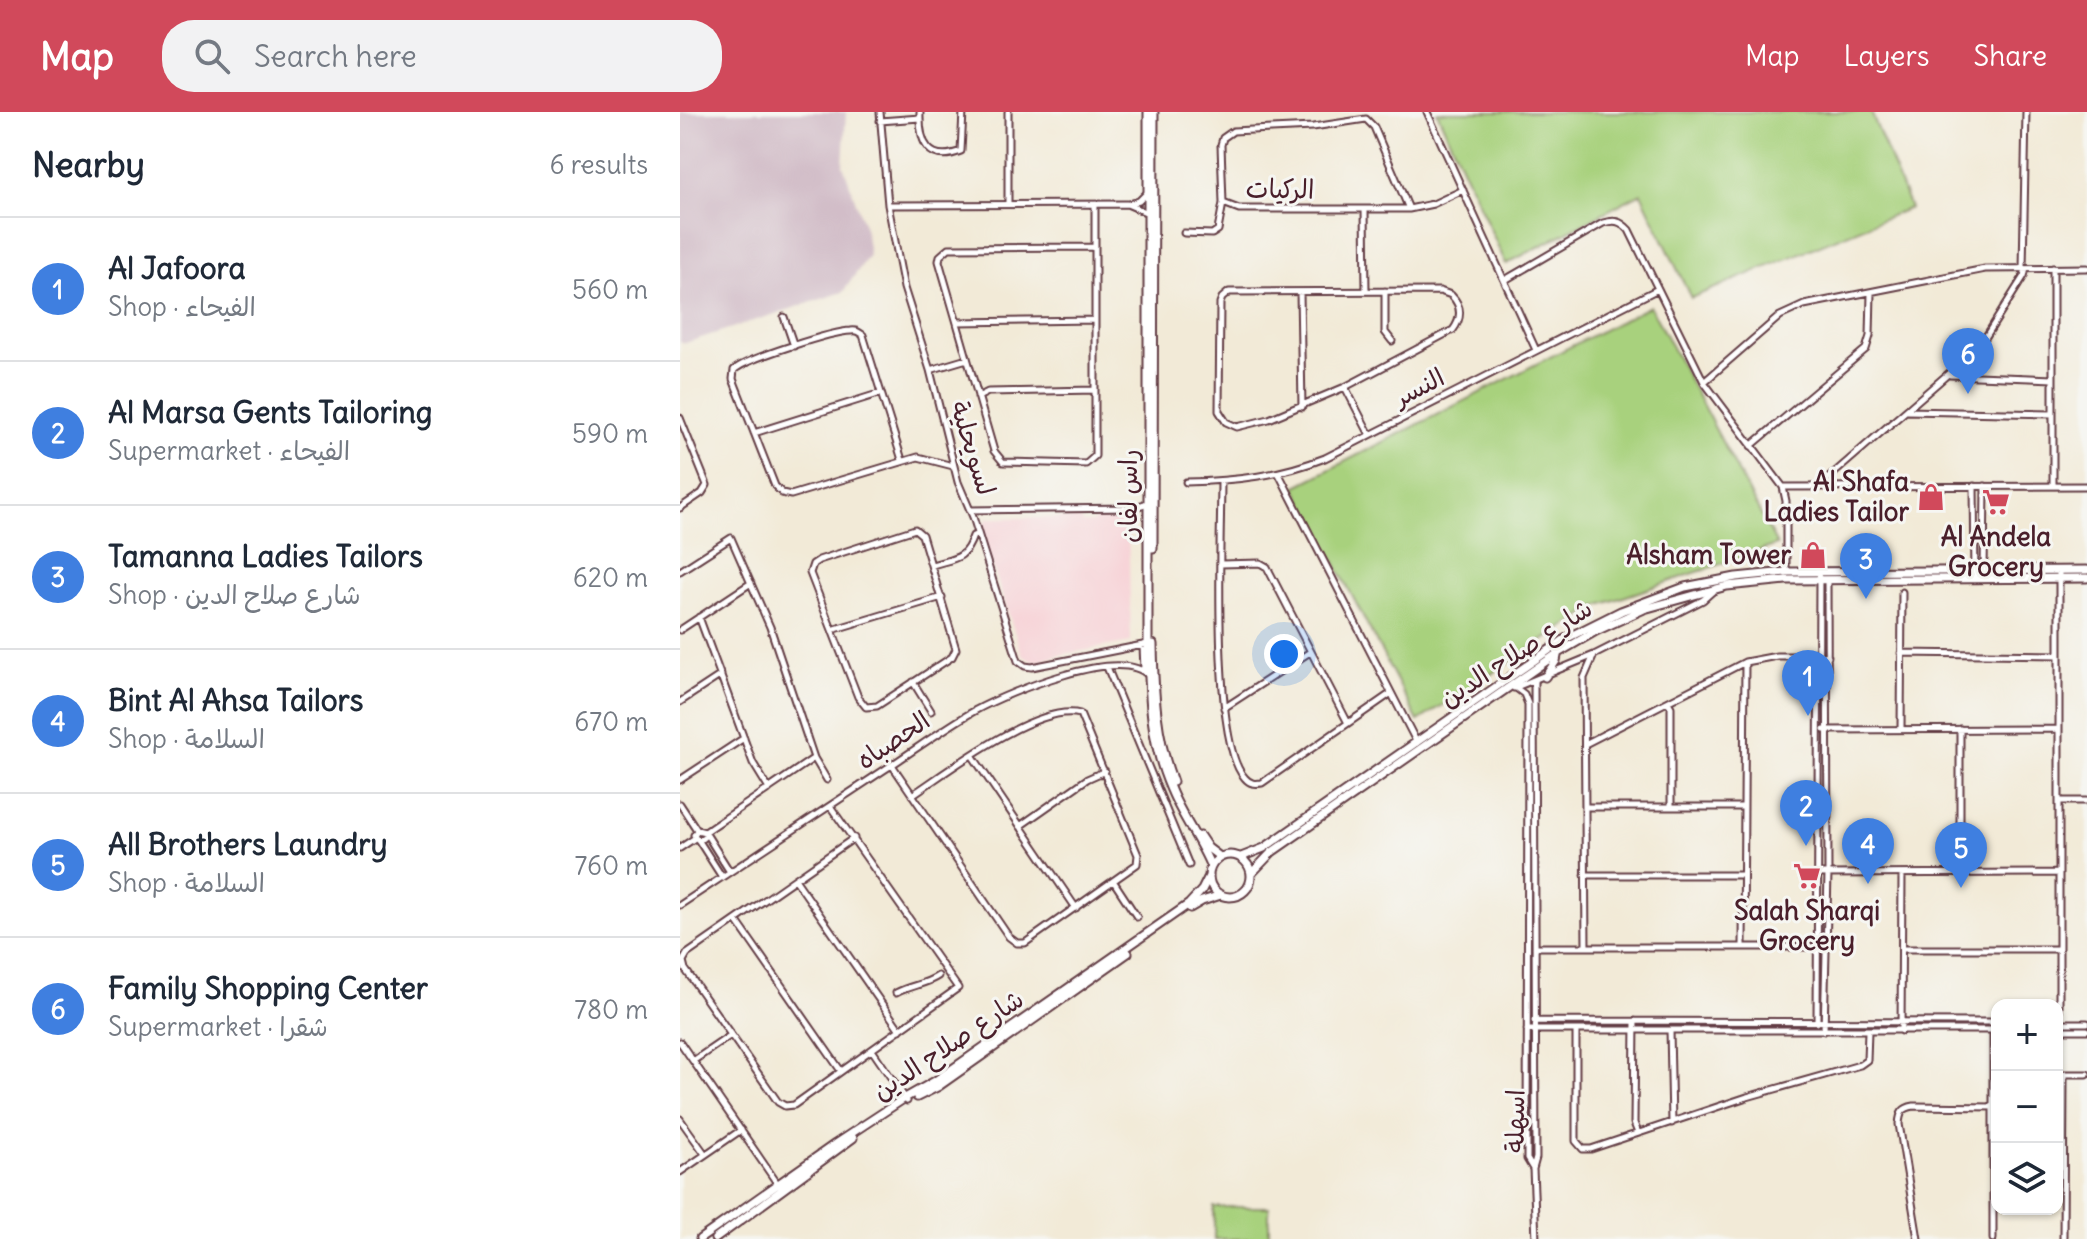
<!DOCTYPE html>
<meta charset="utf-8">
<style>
:root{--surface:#fff;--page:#f2f2f3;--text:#1f2937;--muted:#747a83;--line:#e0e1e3;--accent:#d1495b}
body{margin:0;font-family:Delius,"Playpen Sans Arabic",sans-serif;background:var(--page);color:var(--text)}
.controls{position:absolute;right:24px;bottom:24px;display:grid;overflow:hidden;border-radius:16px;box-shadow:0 2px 6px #0004}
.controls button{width:72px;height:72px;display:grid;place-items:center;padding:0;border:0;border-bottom:2px solid var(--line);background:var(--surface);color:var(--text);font:40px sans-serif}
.you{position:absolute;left:604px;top:542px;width:28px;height:28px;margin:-20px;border:6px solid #fff;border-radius:50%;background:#1a73e8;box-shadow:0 0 0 12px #1a73e833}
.badge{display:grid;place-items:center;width:52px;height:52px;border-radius:50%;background:var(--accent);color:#fff;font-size:26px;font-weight:700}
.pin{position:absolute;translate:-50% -66px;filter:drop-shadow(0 2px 4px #0008)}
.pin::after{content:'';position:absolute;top:42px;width:28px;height:24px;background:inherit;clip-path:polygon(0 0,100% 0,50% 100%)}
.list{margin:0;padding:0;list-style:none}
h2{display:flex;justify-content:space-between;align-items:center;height:104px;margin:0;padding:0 32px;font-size:34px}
h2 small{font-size:26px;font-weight:400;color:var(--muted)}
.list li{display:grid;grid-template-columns:52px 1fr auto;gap:24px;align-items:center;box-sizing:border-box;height:144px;padding:0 32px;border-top:2px solid var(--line)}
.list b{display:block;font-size:30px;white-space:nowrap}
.list p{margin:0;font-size:26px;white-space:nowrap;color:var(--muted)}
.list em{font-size:26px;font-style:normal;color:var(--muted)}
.icon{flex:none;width:44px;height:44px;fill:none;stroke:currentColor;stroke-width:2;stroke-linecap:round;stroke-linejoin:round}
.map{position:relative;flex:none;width:1407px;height:1127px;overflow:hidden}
header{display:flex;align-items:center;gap:48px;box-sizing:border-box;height:112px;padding:0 40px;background:var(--accent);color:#fff}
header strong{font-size:38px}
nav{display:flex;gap:44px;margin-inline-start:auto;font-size:28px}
.search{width:560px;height:72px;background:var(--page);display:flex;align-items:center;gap:20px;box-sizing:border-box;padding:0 28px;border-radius:32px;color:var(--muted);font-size:30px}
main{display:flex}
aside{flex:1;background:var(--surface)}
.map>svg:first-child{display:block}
</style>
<header>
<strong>Map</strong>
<div class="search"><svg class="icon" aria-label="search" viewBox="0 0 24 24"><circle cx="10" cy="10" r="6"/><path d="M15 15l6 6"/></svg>Search here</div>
<nav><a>Map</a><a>Layers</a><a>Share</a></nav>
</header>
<main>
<aside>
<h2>Nearby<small>6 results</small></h2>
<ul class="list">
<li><span class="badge" style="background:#3f7fe0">1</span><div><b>Al Jafoora</b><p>Shop · الفيحاء</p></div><em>560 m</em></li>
<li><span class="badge" style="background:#3f7fe0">2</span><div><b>Al Marsa Gents Tailoring</b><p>Supermarket · الفيحاء</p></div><em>590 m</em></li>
<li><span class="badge" style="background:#3f7fe0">3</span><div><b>Tamanna Ladies Tailors</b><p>Shop · شارع صلاح الدين</p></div><em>620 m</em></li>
<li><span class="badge" style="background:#3f7fe0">4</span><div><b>Bint Al Ahsa Tailors</b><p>Shop · السلامة</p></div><em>670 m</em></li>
<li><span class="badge" style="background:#3f7fe0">5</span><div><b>All Brothers Laundry</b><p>Shop · السلامة</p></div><em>760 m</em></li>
<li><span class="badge" style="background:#3f7fe0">6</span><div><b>Family Shopping Center</b><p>Supermarket · شقرا</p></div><em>780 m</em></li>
</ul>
</aside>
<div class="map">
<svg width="1407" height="1127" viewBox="0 0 1407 1127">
<rect width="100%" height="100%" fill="#f6f6f2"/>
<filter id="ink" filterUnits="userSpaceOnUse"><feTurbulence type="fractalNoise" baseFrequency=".0125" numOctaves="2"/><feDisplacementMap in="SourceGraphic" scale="16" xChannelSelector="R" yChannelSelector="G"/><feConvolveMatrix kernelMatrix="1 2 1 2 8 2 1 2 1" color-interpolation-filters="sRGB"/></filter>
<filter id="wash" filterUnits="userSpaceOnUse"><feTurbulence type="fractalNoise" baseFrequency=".006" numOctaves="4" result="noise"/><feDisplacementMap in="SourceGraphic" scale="32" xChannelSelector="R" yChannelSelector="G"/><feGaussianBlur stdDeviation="1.8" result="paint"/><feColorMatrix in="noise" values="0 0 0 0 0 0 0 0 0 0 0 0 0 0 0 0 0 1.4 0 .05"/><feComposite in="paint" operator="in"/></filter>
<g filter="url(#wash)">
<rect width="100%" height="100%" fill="#f2ead7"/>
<path fill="#f7cfd4" d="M308,406h93l2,5h10l1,-5 34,1 3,123 -72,13 -24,8 -13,-8 -42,-127z"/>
<path fill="#d2bdc8" d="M0,0h166l-3,53 22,63 4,27 -26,37 -158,51 -5,-1z"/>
<path fill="#a8d17d" stroke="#797854" stroke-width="2" d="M757,0h434l39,96 -219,90 -50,-105 -135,71z
M970,194l127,239 -180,61 -179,115 -123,-234z
M534,1095h55v32h-55z"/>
</g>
<g filter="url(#ink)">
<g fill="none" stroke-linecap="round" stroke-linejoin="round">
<g stroke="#633d45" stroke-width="9">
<path id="minor" d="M200,0l8,93 16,83 26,82 28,112 15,35 45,144 7,5 7,1 116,-23
M240,0c-1,30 8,52 41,39l2,-39
M747,0l109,238
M200,9l40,-3
M543,91l16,6h170l24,-5 30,-14
M328,92v-92
M449,92l10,-3 8,-8
M208,93l239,-1 21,9
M685,97l1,82
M504,121l28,1 6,-4 5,-27 -2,-58 2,-7 10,-7 80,-4 53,-8 8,8 35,82
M414,135l-145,1 -9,8 -1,5 55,190 9,11 83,2 9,-8v-251
M1373,156v218
M1343,157l3,-157
M825,168l98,-57c11,-3 17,-3 26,7l75,152 79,105 3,14v73
M705,179v41l7,9
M760,179l11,4c11,11 11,23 2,35l-108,57 -76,32 -32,8 -11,-5 -7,-11 1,-108 2,-5 7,-6z
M620,180l2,115
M104,205l10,29
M277,210l137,-2
M250,258l37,-11
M1270,263l103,4
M1024,270l76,-66 24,-11 181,-36 102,-1
M665,275l25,48
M298,285l10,-5 107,-2
M1227,299l146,3
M0,306l27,67 -5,8 -22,15
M74,321l127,-40
M1071,334l115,-97 4,-13 1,-43
M222,348l-39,-125c-5,-3 -6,-5 -12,-4 -17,0 -106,28 -117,39l-1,9 42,107 7,7 9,2 127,-38 35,9
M599,362l138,269
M541,369c0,54 -10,263 24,297 5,6 10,6 17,5l128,-89
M506,370c49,-1 93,-6 139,-24l333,-169
M1294,374l1,92
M1103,375l304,-1
M1138,375l153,-133 14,-16 39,-62 2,-7
M290,398l162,-2 16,-5
M235,417l7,6 34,114 -4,8 -75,49 -11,1 -8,-10 -48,-124 3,-9 6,-4z
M541,452l39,-1 7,4 81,156
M252,453c23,-7 33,-5 41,-29l5,-2
M1379,458v460
M0,459l51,-33 39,89 44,131 13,22
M1304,461l1,-87
M19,505l54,146 16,26
M0,518l71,-47
M152,518l110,-33
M463,534l1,24
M1221,541l158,2
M427,555l82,198
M233,570l18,29
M834,576l80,-33 109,-55 10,-9
M836,576l8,6 4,10 -1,455 6,10 3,-11 -2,-477
M0,590l41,-27
M988,590l3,5v100
M544,596l86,-56
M1221,617l1,-137
M1144,618l235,-1
M905,632l160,-82 32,-6h51
M292,643l104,153
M212,653l117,172 8,6h8l112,-79 1,-9 -58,-141c-43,-11 -132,57 -168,81
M0,668l64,-42
M1379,689h28
M0,692l17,26
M150,694l128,182 -164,117 -9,1 -7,-4 -93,-133 -2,-8 4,-7 167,-116
M905,695h159
M340,714l67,-47 18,-8
M25,720l109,-74
M26,723l-7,6 -5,-6 3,-5 8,2 25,40
M19,729l23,36
M0,736l15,-10
M1139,762l240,-1
M1280,762v-145
M905,763h158
M115,767l105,151
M434,770l23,35
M0,793c68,-45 136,-90 204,-135 31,-20 60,-42 92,-60 32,-17 144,-65 173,-34
M56,808l105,151
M1063,834l2,-284
M855,835h286
M906,835l-2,-269 10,-23
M1222,837h157
M216,881c14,-8 29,-8 42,-17
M854,909l463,1
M955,909l-1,102 4,10
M1137,911l2,-446
M1377,911h30
M1313,916v211
M847,918h470
M896,918v111l7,8h8l156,-52 113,-32 7,-5 1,-29
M990,918l2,93
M1378,918h29
M1144,919l4,-157 -1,-294
M1221,919l1,-157
M0,930l99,144
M192,938l35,51
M13,949l38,-26
M1377,962h30
M0,1007l25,35
M853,1057l3,70
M0,1060l61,-42
M1238,1127l-19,-115c1,-11 3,-16 15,-18l79,1
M1383,1127l1,-165"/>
</g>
<g stroke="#633d45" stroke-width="11">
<path id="tertiary" d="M468,0v532c1,51 2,99 23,146 11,27 29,50 40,77
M473,436l1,-436
M473,532c1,48 3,93 20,138
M865,565l11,-16 2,-10
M520,724l8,12 12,9
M529 764a21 21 0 1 1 42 0a21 21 0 1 1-42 0Z
M561,745l23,-9 301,-209 56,-28 64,-24 51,-10 50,-5 301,-2
M571,762l21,-22 286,-199 38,-22 48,-22 83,-23 59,-6 301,-2
M510,796l12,-7 19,-6
M237,985l22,-11 189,-133
M20,1127l135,-95 70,-46 30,-17 254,-177 13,-14 7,-14
M35,1127l138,-101"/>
</g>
<use href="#minor" stroke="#fff" stroke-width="5"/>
<use href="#tertiary" stroke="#fff" stroke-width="7"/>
</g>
</g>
<defs>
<g id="shop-bare" transform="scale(2.16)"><path d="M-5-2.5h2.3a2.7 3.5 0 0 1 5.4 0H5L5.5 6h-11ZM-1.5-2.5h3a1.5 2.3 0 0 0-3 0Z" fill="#d1495b" stroke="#f6f6f2" stroke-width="2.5" paint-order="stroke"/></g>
<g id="supermarket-bare" transform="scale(2.16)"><path d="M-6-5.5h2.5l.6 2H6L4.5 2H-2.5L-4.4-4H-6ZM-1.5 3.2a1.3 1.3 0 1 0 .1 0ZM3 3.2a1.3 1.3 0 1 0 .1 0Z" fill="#d1495b" stroke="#f6f6f2" stroke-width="2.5" paint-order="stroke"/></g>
</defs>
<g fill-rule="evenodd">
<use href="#shop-bare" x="1251" y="385"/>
<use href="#supermarket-bare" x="1316" y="390"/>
<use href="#shop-bare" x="1133" y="443"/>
<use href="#supermarket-bare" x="1127" y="764"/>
</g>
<g text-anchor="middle" stroke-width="6" stroke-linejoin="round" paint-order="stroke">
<g font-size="26" fill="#4a1f2b" stroke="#f6f6f2">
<text transform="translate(600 77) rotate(1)" y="9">الركيات</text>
<text transform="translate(739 275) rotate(-27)" y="9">النسر</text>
<text transform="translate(293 336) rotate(73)" y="9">لسويحلية</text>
<text transform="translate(448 384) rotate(-90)" y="9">راس لفان</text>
<text transform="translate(836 541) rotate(-33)" y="9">شارع صلاح الدين</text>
<text transform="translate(213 628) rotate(-34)" y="9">الحصباه</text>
<text transform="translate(268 933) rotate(-34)" y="9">شارع صلاح الدين</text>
<text transform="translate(835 1009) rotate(-89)" y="9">اسهلة</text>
</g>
<g font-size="26" font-weight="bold" fill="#4a1f2b" stroke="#f6f6f2" text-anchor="end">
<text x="1229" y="379">Al Shafa<tspan x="1229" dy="30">Ladies Tailor</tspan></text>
<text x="1316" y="434" text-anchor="middle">Al Andela<tspan x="1316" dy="30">Grocery</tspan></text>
<text x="1111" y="452">Alsham Tower</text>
<text x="1127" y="808" text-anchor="middle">Salah Sharqi<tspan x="1127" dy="30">Grocery</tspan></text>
</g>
</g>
</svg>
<div class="controls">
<button>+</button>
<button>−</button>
<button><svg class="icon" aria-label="layers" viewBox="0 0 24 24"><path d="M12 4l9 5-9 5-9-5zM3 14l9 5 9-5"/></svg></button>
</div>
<div class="you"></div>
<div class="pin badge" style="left:1128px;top:604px;background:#3f7fe0">1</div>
<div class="pin badge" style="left:1126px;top:734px;background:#3f7fe0">2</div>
<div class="pin badge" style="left:1186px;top:487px;background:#3f7fe0">3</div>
<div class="pin badge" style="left:1188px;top:772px;background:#3f7fe0">4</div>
<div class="pin badge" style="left:1281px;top:776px;background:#3f7fe0">5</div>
<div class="pin badge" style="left:1288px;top:282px;background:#3f7fe0">6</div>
</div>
</main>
